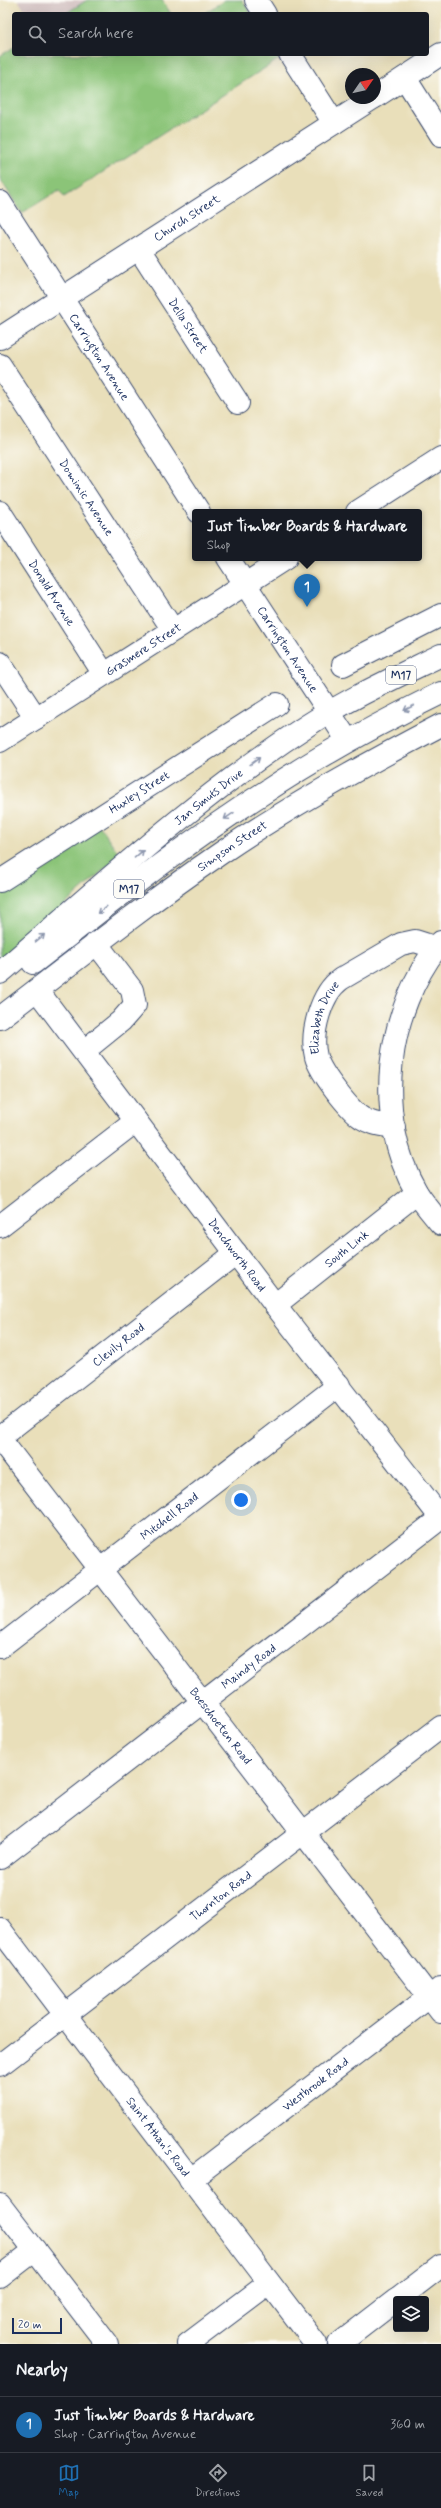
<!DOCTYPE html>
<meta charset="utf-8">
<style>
:root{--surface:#171b24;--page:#20242c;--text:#f1f3f6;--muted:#9ea1a6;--line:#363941;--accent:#1f6fb2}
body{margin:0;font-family:Mynerve,sans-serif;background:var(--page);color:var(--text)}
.controls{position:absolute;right:12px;bottom:12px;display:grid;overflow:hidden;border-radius:4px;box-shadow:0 4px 16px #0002}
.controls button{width:36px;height:36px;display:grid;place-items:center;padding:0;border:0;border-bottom:1px solid var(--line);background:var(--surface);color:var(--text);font:20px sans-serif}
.compass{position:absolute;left:345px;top:68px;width:36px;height:36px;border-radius:50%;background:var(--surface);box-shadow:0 4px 16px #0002;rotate:56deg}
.scale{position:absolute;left:12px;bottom:10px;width:50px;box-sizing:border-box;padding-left:4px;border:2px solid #1b2f5e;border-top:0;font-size:11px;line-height:14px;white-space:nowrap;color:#1b2f5e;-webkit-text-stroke:3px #fdfcf7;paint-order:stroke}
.you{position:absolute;left:241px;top:1500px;width:14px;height:14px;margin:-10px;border:3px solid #fff;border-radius:50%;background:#1a73e8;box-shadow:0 0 0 6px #1a73e833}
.badge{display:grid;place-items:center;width:26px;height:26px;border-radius:50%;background:var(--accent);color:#fff;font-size:13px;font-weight:700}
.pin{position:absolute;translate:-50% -33px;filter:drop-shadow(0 1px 2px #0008)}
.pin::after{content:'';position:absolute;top:21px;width:14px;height:12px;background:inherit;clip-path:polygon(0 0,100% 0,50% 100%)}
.popup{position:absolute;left:192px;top:509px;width:230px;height:52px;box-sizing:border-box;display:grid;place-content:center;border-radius:4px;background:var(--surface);filter:drop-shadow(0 1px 3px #0005);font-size:13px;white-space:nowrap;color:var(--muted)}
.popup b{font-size:15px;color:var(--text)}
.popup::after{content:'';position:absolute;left:50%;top:100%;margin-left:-8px;border:8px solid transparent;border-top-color:var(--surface)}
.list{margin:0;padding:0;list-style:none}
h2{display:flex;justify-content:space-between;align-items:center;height:52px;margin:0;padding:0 16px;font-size:17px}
h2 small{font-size:13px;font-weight:400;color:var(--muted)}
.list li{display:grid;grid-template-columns:26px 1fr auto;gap:12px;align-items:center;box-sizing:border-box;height:56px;padding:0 16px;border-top:1px solid var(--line)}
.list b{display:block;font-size:15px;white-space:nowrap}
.list p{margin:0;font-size:13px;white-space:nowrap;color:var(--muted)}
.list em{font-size:13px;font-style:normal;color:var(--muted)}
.icon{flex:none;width:22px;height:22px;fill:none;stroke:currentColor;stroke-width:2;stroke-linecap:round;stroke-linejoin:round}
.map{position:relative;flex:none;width:441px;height:2344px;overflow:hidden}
.search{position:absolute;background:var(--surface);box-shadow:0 4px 16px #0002;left:12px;right:12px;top:12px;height:44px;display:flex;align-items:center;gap:10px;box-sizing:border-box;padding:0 14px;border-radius:4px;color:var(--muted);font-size:15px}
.sheet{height:108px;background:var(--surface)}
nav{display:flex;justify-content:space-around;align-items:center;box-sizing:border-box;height:56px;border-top:1px solid var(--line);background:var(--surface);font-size:11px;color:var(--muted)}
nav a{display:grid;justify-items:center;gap:2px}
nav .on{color:var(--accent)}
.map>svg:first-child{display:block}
</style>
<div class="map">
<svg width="441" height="2344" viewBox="0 0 441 2344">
<rect width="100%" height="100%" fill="#fdfcf7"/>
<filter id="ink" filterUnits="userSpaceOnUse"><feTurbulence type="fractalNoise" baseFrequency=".025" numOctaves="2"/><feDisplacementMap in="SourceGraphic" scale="8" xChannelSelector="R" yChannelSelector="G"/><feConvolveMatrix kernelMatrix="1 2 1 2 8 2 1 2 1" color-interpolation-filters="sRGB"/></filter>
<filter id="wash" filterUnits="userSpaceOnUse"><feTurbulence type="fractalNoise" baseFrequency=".012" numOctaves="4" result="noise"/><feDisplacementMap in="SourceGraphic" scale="16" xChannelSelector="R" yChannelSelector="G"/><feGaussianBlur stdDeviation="0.9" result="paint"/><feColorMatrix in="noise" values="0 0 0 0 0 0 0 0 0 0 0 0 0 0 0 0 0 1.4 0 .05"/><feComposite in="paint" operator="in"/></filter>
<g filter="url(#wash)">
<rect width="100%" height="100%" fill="#e9dfba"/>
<path fill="#d2bfc0" d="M18,0h69l-22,14h-38z"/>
<path fill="#8bc478" stroke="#537a6b" d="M87,0h75l9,14h-106z
M225,0h17l9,14h-48z
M14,47v7h262l3,5 -215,138 -5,-7 -37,23 -22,-34v-123z
M99,825l21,30 -120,108v-74z"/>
</g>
<g filter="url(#ink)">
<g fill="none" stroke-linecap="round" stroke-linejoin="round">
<g stroke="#3a496c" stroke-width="24">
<g id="minor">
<path d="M256,0l9,14"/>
<path d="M290,54l44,69"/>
<path d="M405,78l36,57"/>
<path d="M375,97l66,-43"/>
<path id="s1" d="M0,202l199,310"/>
<path id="s2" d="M139,249l99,154"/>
<path id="s3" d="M0,338l373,-240"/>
<path id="s4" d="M0,365l173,265"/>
<path id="s5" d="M0,512l104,162"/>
<path d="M357,512l84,-54"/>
<path id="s6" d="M228,558l120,183"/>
<path d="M0,663l36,55"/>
<path d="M343,665l98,-50"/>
<path id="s7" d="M0,741l286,-183"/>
<path id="s8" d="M0,881l277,-177"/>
<path d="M441,942c-55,68 -69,173 -24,251 7,11 16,21 24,31"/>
<path id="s9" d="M37,990l238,315 166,213"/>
<path id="s10" d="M0,1018c73,-56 145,-113 221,-165 70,-48 145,-89 220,-128"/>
<path d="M84,1051l37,-30 14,-16 -3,-15 -36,-47"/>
<path id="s11" d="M394,1127c-11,-2 -23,-3 -32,-9 -13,-8 -42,-46 -46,-61 -6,-24 5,-64 25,-78l60,-35 14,-3 22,7"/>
<path d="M0,1226l136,-105"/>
<path id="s12" d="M275,1305l142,-112"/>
<path id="s13" d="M0,1437l236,-184"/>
<path id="s14" d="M0,1439l441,573"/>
<path id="s15" d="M0,1647l339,-262"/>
<path id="s16" d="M0,1858l441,-340"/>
<path id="s17" d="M0,1929l316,415"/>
<path id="s18" d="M0,2065l441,-338"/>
<path id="s19" d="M190,2180l251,-192"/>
<path d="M0,2205l107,139"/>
<path d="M0,2277l35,-27"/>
<path d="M398,2299l43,-33"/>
<path d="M188,2344l81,-61"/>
<path d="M339,2344l57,-44"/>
</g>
</g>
<g stroke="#3a496c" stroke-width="24">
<g id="major">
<path d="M33,963c75,-58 149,-118 229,-169 57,-38 117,-71 179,-101"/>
<path id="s20" d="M0,973c100,-86 197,-176 308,-248 42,-27 88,-48 133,-70"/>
</g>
</g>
<use href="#minor" stroke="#fff" stroke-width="22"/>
<use href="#major" stroke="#fff" stroke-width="22"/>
</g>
<defs><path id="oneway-shaft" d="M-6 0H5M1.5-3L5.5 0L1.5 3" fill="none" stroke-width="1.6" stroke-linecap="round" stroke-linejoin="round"/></defs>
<g stroke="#8d97ae">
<use href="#oneway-shaft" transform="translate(409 708) rotate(153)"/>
<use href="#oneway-shaft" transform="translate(255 761) rotate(-36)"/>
<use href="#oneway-shaft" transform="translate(229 816) rotate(146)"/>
<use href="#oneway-shaft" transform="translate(139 854) rotate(-41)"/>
<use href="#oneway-shaft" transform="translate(102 910) rotate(143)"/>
<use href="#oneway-shaft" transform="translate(40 938) rotate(-40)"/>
</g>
</g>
<g text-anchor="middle" stroke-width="3.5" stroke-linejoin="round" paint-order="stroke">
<g fill="#fdfcf7" stroke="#5f6c8c" stroke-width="1">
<rect x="386" y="666" width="30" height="18" rx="3"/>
<rect x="114" y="880" width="30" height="18" rx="3"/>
</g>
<g font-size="11" font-weight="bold" fill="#1b2f5e">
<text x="401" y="679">M17</text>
<text x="129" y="893">M17</text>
</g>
<g font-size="12" fill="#1b2f5e" stroke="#fdfcf7">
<text dy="4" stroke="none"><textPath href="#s3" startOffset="222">Church Street</textPath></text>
<text dy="4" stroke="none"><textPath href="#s2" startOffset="91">Della Street</textPath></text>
<text dy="4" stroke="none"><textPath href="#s1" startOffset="184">Carrington Avenue</textPath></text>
<text dy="4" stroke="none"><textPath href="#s4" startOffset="158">Dominic Avenue</textPath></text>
<text dy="4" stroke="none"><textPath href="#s5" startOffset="96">Donald Avenue</textPath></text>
<text dy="4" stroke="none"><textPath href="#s7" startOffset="170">Grasmere Street</textPath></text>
<text dy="4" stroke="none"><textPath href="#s6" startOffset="109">Carrington Avenue</textPath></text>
<text dy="4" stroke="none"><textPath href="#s8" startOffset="165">Huxley Street</textPath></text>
<text dy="4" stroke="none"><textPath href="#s20" startOffset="273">Jan Smuts Drive</textPath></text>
<text dy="4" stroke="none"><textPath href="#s10" startOffset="289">Simpson Street</textPath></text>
<text dy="4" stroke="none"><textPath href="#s11" startOffset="152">Elizabeth Drive</textPath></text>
<text dy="4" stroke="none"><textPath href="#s12" startOffset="91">South Link</textPath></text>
<text dy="4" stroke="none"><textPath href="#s9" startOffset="332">Denchworth Road</textPath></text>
<text dy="4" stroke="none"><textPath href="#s13" startOffset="150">Clevily Road</textPath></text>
<text dy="4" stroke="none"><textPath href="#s15" startOffset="214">Mitchell Road</textPath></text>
<text dy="4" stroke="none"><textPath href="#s16" startOffset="314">Maindy Road</textPath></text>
<text dy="4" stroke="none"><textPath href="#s14" startOffset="362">Boeschoeten Road</textPath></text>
<text dy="4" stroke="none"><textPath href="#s18" startOffset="278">Thornton Road</textPath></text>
<text dy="4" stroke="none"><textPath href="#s19" startOffset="158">Westbrook Road</textPath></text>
<text dy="4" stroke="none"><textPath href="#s17" startOffset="261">Saint Athan's Road</textPath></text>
</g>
</g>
</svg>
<div class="controls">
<button><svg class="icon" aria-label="layers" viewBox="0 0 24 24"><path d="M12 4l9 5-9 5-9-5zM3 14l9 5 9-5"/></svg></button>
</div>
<svg class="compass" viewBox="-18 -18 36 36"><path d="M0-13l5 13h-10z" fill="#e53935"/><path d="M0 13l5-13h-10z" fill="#9ea1a6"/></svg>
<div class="scale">20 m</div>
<div class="you"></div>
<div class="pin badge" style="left:307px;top:607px">1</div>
<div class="popup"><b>Just Timber Boards &amp; Hardware</b>Shop</div>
<div class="search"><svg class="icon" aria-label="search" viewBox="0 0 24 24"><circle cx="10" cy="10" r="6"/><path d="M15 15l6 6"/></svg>Search here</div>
</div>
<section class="sheet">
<h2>Nearby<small></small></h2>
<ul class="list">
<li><span class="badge">1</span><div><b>Just Timber Boards &amp; Hardware</b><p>Shop · Carrington Avenue</p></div><em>360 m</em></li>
</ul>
</section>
<nav>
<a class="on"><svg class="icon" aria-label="map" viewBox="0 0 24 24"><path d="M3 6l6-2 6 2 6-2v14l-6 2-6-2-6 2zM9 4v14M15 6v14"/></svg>Map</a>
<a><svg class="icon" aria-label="directions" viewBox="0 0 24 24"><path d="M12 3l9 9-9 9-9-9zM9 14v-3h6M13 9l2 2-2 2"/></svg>Directions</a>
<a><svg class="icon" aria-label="saved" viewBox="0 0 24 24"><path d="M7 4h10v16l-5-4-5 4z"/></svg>Saved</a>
</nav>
